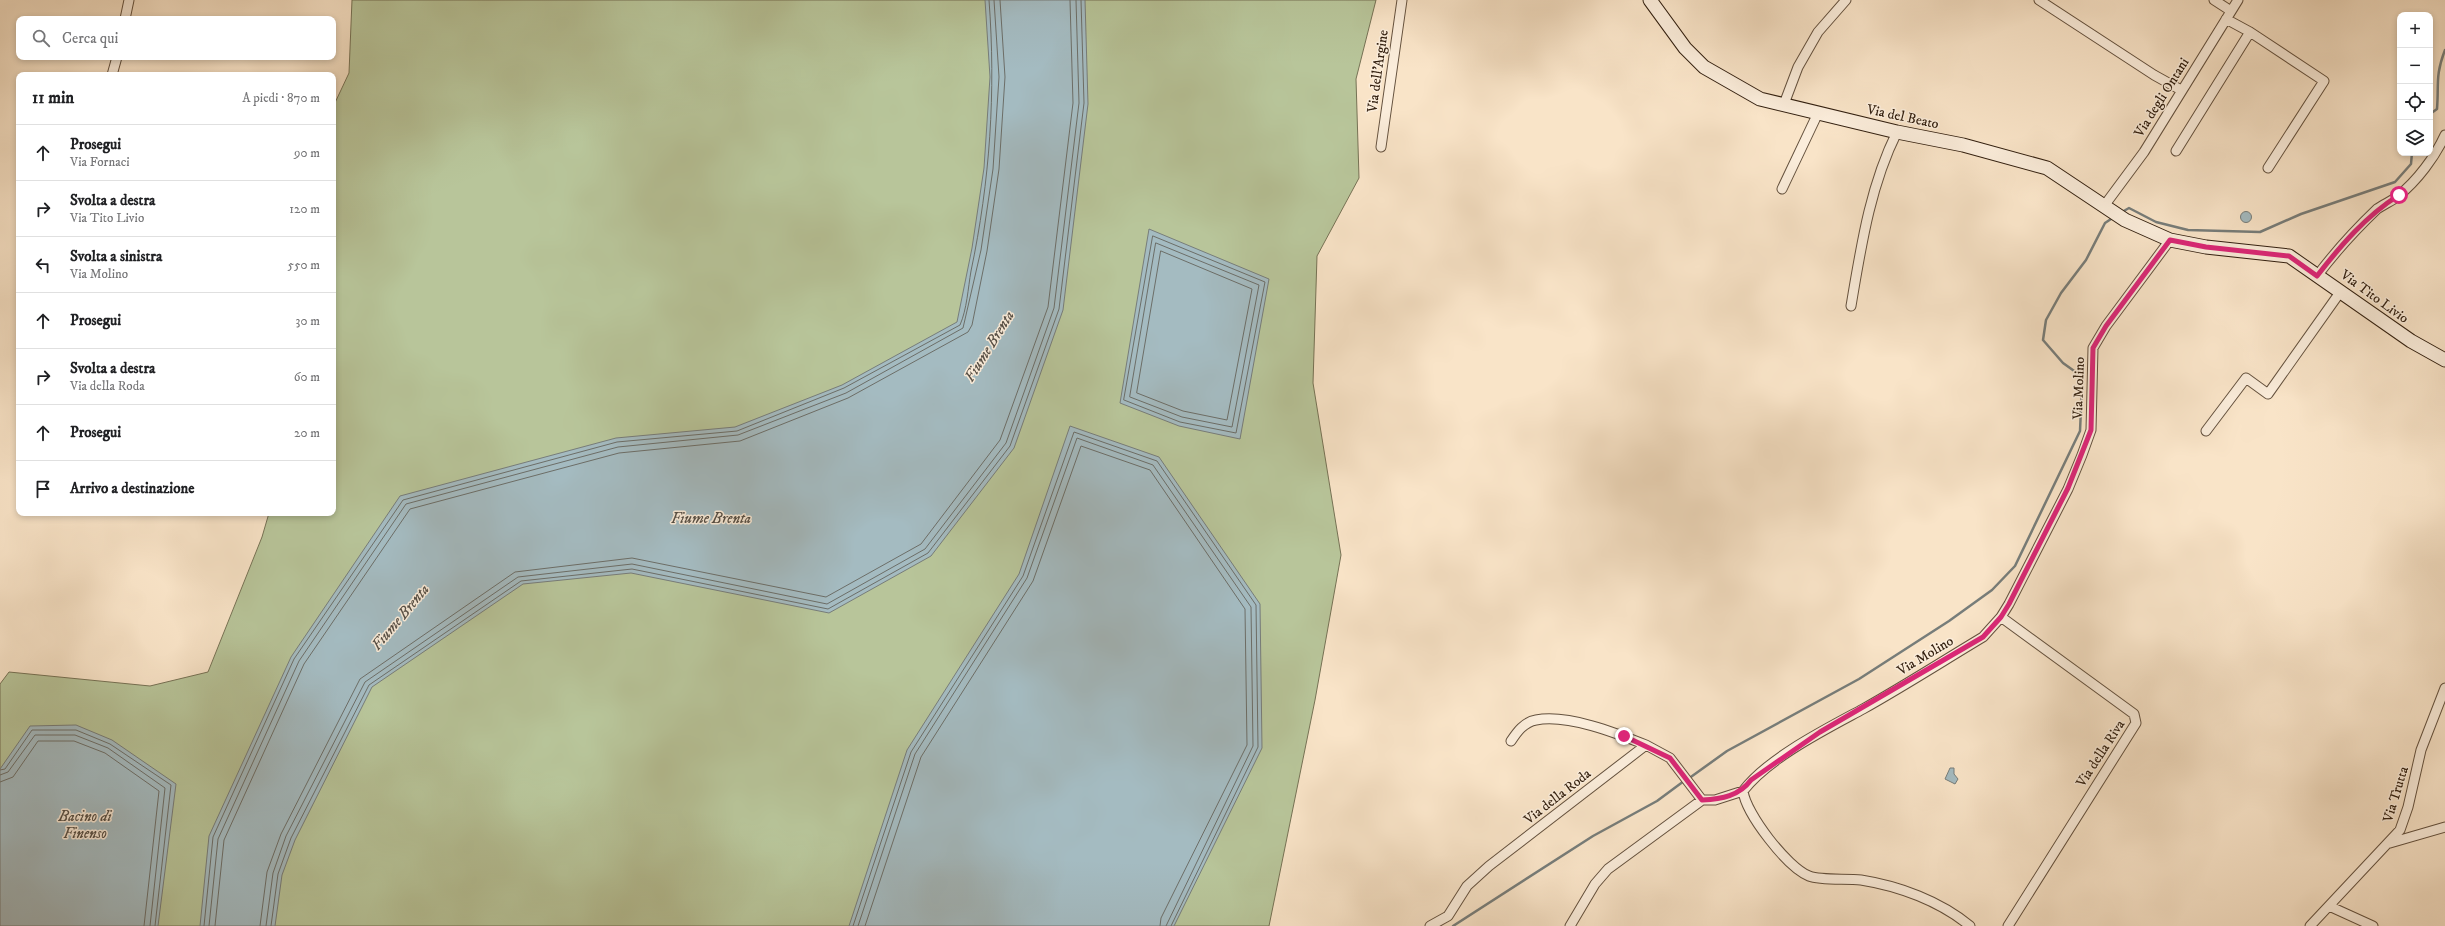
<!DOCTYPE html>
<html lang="it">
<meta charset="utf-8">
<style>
:root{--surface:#fff;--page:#f6f6f6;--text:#202124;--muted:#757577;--line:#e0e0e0}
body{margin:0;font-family:"IM FELL DW Pica",serif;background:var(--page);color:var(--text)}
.controls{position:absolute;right:12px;top:12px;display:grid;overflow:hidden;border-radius:8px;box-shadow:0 2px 6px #0003}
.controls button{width:36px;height:36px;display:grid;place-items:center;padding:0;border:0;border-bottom:1px solid var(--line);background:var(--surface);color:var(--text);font:20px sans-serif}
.stop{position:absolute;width:12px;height:12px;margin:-9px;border:3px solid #db2777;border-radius:50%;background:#fff}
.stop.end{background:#db2777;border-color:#fff;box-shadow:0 1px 4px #0008}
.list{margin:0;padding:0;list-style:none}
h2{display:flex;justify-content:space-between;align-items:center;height:52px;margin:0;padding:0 16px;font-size:17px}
h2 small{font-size:13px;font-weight:400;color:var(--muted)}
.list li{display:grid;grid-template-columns:26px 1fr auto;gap:12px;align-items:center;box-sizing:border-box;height:56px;padding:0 16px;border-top:1px solid var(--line)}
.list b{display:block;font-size:15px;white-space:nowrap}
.list p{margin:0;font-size:13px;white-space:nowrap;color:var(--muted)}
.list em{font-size:13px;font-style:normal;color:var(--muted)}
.icon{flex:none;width:22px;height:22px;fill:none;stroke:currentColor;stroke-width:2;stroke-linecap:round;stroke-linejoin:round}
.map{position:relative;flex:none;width:2445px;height:926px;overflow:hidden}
.search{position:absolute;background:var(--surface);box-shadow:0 2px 6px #0003;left:16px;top:16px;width:320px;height:44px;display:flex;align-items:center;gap:10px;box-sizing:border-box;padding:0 14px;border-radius:8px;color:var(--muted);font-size:15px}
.panel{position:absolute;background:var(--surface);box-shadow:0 2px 6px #0003;left:16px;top:72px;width:320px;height:444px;border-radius:8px}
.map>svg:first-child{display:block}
</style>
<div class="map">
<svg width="2445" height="926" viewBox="0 0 2445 926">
<rect width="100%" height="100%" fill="#f9e4c8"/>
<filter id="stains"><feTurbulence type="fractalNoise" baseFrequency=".005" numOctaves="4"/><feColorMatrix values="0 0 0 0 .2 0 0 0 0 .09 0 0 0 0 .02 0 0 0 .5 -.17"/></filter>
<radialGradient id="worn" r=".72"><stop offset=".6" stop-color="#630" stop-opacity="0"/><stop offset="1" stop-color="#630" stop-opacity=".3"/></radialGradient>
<path fill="#b8c59a" stroke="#767255" d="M352,0h1024l-20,79 3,99 -42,78 -4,127 28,172 -26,145 -46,226h-1269v-242l9,-12 141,14 58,-14 54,-135 7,-24h64v-406l16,-34z"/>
<path fill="#a4bbc1" stroke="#777d7a" d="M985,0h100l3,104 -25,206 -49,138 -83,108 -102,57 -198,-40 -108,11 -151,103 -77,153 -13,35 -7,51h-75l9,-90 82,-179 109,-161 216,-58 119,-11 107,-42 115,-63 15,-74 12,-80 6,-91z
M2240.5 217a5.5 5.5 0 1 1 11 0a5.5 5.5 0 1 1-11 0Z
M1149,229l120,50 -29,160 -61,-13 -59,-23z
M1070,426l89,31 101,147 2,144 -88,178h-325l58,-176 112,-176z
M76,725l36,15 64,44 -18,142h-158v-157l30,-43z
M1950,768h4v6l4,5 -3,5 -10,-5z"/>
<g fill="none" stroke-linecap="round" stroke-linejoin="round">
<path stroke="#6c6e68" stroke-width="1" d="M1153,236l112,46 -29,151 -56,-11 -56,-22z
M1156,243l103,42 -27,142 -50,-10 -52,-20z
M1161,251l91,38 -25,131 -44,-9 -46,-18z
M0,770l5,-1 27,-39h44l34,14 61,41 -16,141
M0,775l8,-3 27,-37h40l33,13 57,40 -15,138
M0,782l13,-5 25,-36h36l31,12 54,38 -15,135
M204,926l9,-89 81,-178 109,-159 214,-58 120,-11 107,-43 116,-63c7,-16 8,-37 11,-54 19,-90 25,-179 18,-271
M209,926l9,-87 81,-178 107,-157 212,-57 120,-12 108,-42 117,-65 18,-78 12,-81 6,-92 -5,-77
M215,926l9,-86 80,-176 106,-155 209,-56 121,-12 108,-43 120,-66 4,-7 15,-74 12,-82 6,-92 -5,-77
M260,926l7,-54 14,-38 79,-155 155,-107 117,-14 194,39 95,-53 79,-104 48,-133 25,-204 -3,-103
M266,926l7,-53 13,-37 79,-154 153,-105 114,-13 195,40 98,-55 81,-106 48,-135 25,-205 -3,-103
M271,926l7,-52 13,-36 78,-153 152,-104 111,-12 196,40 100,-56 82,-107 49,-137 25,-206 -3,-103
M853,926l58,-174 112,-176 51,-144 83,29 99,144 2,142 -87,179
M858,926l57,-172 112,-176 50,-140 76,27 98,142 2,139 -87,180
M865,926l56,-169 112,-176 48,-135 69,24 95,139 2,136 -86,173 -1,8"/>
<path stroke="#777d7a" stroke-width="2.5" d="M2430,114l7,-5c2,-25 -2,-33 8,-59
M2122,212l7,-4 27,14 32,8 72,2 41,-18 94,-32 16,-18 1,-11
M1688,779l39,-28 132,-72 90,-58 43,-31 23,-24 65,-135 2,-45 -5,-13 -14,-10 -20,-23 3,-20 15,-27 25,-33 19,-37 9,-6
M1453,926l140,-90 64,-35 27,-20"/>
<g stroke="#64513e" stroke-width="11">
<path id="street" d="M2039,0l115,75 27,15
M2214,0l17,11
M125,19l4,-19
M2226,19l24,13 74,49 -56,87
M112,75l5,-18
M1784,104l14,-37 20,-35 28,-32
M1381,147l21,-147
M2176,151l74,-119
M1782,189l36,-76
M2104,206l40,-54 94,-152
M2317,276c18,-24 38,-46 60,-67 7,-5 15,-8 21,-13 19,-15 37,-39 47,-61
M1851,306c10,-59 19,-120 46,-174
M2206,431l40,-53 22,16 73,-103
M2001,617l133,97 2,9 -128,203
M1511,741c6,-9 13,-19 25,-21 32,-6 80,13 110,25
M1702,800h13l28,-9
M2390,843l55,-16
M2329,906l44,20
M1430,926l18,-10 19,-30 22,-20 157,-121 24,13 32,42
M1570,926l25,-42 13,-15 94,-69
M1970,926c-30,-25 -71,-40 -109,-46 -14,-2 -39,1 -52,-4 -22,-9 -63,-62 -66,-85 25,-33 83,-62 120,-82 41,-23 80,-48 120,-72l18,-20 8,-13 59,-115 14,-34 9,-25 2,-82 13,-22 64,-86
M2310,926l90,-96 8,-23 13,-57 24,-62"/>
</g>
<g stroke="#332010" stroke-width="15">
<path id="secondary" d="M1650,0l35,48 19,19 56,32 137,33 66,13 84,23 78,52 45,20 36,7 83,9 122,85 34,19"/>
</g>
<use href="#street" stroke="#fbeddb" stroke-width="9"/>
<use href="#secondary" stroke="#fbeddb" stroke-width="13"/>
</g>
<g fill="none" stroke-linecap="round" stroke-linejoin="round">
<path stroke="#db2777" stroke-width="5" d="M1624,736l46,22 32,42c20,-1 37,-4 49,-20l69,-48 163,-95 18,-20 8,-13 59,-116 23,-58 2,-82 13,-22 64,-86 36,7 83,9 28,20c24,-31 49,-60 82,-81"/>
</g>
<g text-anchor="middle" stroke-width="3" stroke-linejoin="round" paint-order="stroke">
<g font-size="14" fill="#332010" stroke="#fbeddb">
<text transform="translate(1377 71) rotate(-82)" y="5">Via dell'Argine</text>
<text transform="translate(2161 97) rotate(-58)" y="5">Via degli Ontani</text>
<text transform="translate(1903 116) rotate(12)" y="5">Via del Beato</text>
<text transform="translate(2375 296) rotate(36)" y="5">Via Tito Livio</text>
<text transform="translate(2078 388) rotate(-88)" y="5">Via Molino</text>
<text transform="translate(1925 655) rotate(-31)" y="5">Via Molino</text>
<text transform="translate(2100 753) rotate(-57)" y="5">Via della Riva</text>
<text transform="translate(2395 794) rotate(-73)" y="5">Via Trutta</text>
<text transform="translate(1557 796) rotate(-38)" y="5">Via della Roda</text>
</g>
<g font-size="15" font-style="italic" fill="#554e45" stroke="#fbeddb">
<text transform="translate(989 346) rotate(-58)" y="5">Fiume Brenta</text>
<text x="711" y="523">Fiume Brenta</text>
<text transform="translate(400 617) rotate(-50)" y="5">Fiume Brenta</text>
<text x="85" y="821">Bacino di<tspan x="85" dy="17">Finenso</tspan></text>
</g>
</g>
<rect width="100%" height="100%" filter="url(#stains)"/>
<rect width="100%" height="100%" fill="url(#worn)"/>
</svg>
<div class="controls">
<button>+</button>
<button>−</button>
<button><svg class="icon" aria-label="locate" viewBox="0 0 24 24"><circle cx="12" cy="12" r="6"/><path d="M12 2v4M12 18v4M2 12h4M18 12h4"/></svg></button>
<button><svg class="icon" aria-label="layers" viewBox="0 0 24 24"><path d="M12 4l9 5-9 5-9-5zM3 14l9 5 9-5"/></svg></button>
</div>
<div class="stop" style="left:2399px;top:195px"></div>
<div class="stop end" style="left:1624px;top:736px"></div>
<div class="search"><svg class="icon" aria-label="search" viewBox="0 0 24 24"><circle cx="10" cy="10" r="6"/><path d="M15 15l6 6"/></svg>Cerca qui</div>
<section class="panel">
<h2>11 min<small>A piedi · 870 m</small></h2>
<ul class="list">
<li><svg class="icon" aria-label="ahead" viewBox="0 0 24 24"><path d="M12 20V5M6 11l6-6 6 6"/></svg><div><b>Prosegui</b><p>Via Fornaci</p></div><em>90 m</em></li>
<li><svg class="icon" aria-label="right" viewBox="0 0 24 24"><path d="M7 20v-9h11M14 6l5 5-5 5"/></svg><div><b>Svolta a destra</b><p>Via Tito Livio</p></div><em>120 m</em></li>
<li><svg class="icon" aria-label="left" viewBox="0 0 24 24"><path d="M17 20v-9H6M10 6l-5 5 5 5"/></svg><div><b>Svolta a sinistra</b><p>Via Molino</p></div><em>550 m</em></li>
<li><svg class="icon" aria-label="ahead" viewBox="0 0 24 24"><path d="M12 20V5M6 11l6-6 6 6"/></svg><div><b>Prosegui</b></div><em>30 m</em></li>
<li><svg class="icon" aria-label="right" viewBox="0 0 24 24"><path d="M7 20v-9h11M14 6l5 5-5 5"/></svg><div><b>Svolta a destra</b><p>Via della Roda</p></div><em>60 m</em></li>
<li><svg class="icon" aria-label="ahead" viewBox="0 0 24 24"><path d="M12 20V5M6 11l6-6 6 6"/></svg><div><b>Prosegui</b></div><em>20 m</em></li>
<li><svg class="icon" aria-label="arrive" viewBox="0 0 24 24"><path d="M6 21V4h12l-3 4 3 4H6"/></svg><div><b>Arrivo a destinazione</b></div></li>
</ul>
</section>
</div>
